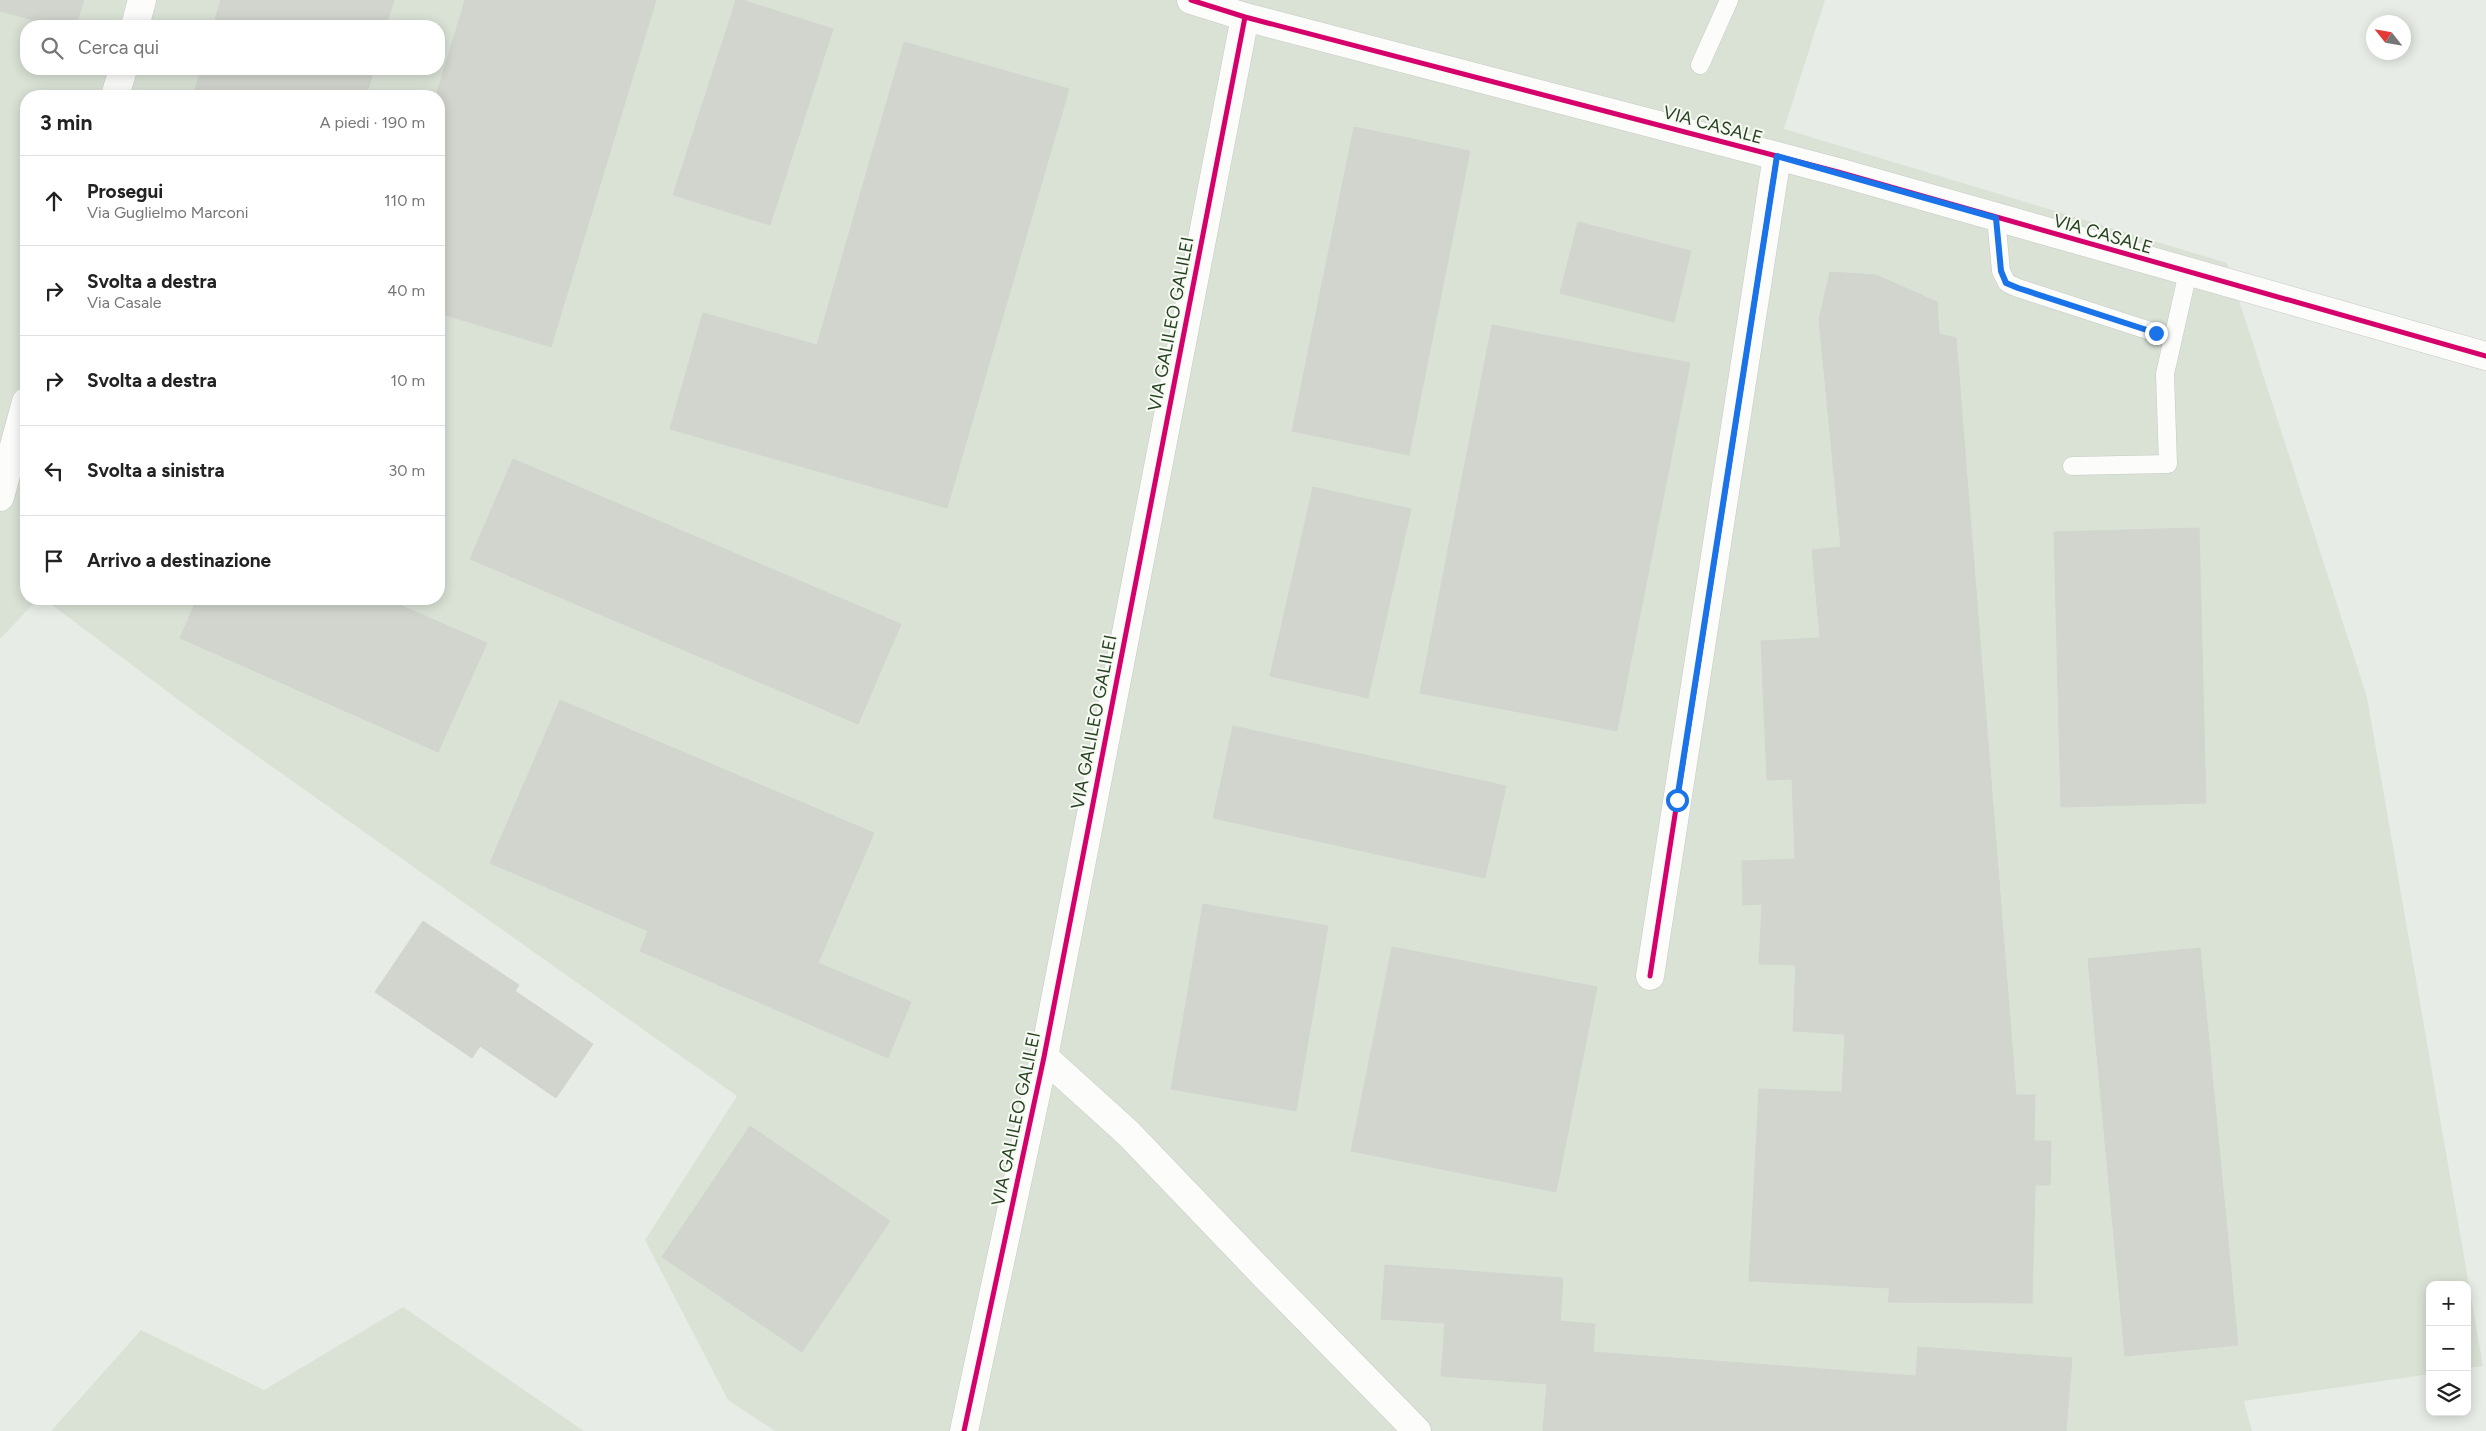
<!DOCTYPE html>
<html lang="it">
<meta charset="utf-8">
<style>
:root{--surface:#fff;--page:#f2f2f2;--text:#222;--muted:#767676;--line:#e0e0e0}
body{margin:0;font-family:Figtree,sans-serif;background:var(--page);color:var(--text)}
.controls{position:absolute;right:15px;bottom:15px;display:grid;overflow:hidden;border-radius:10px;box-shadow:0 2px 12px #0003}
.controls button{width:45px;height:45px;display:grid;place-items:center;padding:0;border:0;border-bottom:1px solid var(--line);background:var(--surface);color:var(--text);font:25px sans-serif}
.compass{position:absolute;left:2366px;top:15px;width:45px;height:45px;border-radius:50%;background:var(--surface);box-shadow:0 2px 12px #0003;rotate:301deg}
.stop{position:absolute;width:15px;height:15px;margin:-11px;border:4px solid #1a73e8;border-radius:50%;background:#fff}
.stop.end{background:#1a73e8;border-color:#fff;box-shadow:0 1px 5px #0008}
.list{margin:0;padding:0;list-style:none}
h2{display:flex;justify-content:space-between;align-items:center;height:65px;margin:0;padding:0 20px;font-size:21px}
h2 small{font-size:16px;font-weight:400;color:var(--muted)}
.list li{display:grid;grid-template-columns:32px 1fr auto;gap:15px;align-items:center;box-sizing:border-box;height:90px;padding:0 20px;border-top:1px solid var(--line)}
.list b{display:block;font-size:19px;white-space:nowrap}
.list p{margin:0;font-size:16px;white-space:nowrap;color:var(--muted)}
.list em{font-size:16px;font-style:normal;color:var(--muted)}
.icon{flex:none;width:28px;height:28px;fill:none;stroke:currentColor;stroke-width:2;stroke-linecap:round;stroke-linejoin:round}
.map{position:relative;flex:none;width:2486px;height:1431px;overflow:hidden}
.search{position:absolute;background:var(--surface);box-shadow:0 2px 12px #0003;left:20px;top:20px;width:425px;height:55px;display:flex;align-items:center;gap:12px;box-sizing:border-box;padding:0 18px;border-radius:20px;color:var(--muted);font-size:19px}
.panel{position:absolute;background:var(--surface);box-shadow:0 2px 12px #0003;left:20px;top:90px;width:425px;height:515px;border-radius:20px}
.map>svg:first-child{display:block}
</style>
<div class="map">
<svg width="2486" height="1431" viewBox="0 0 2486 1431">
<rect width="100%" height="100%" fill="#e8ece6"/>
<path fill="#dae2d6" fill-rule="evenodd" d="M0,0h1825l-41,129 443,134 140,434 116,669 -16,2v-83h-37v89l-186,27 8,30h-1477l-47,-31 -83,-160 92,-144 -545,-386 -148,-111h395v-503h-413v503h12l-38,40zM26,26h413v43h-413z
M403,1307l181,124h-533l90,-101 123,60z"/>
<path fill="#d1d5ce" stroke="#d1d5ce" d="M0,0h84l-8,26h-21l-55,-15z
M221,0h173l-8,26h-173z
M465,0h191l-105,347 -112,-34v-217h-3z
M736,0h6l91,29 -63,196 -97,-30z
M904,42l165,47 -122,419 -277,-79 33,-116 114,32z
M201,69h173l-8,27h-173z
M1354,127l116,24 -61,304 -117,-24z
M1578,222l113,29 -17,71 -114,-29z
M1830,272l46,3 61,27 2,32 17,4 60,757h19l-1,46h17l-1,44h-15l-3,118 -144,-1 2,-14 -141,-7 10,-192 83,3 3,-58 -52,-3 3,-66 -37,-1 3,-60 -19,1 -1,-44 53,-2 -3,-80 -25,1 -6,-139 59,-3 -8,-88 29,-3 -22,-228z
M1492,325l198,38 -73,368 -197,-38z
M513,459l388,165 -43,100 -388,-165z
M1313,487l98,22 -43,189 -98,-22z
M2199,528l7,275 -145,4 -7,-275z
M197,599h189l101,44 -49,109 -258,-114z
M560,700l314,133 -56,130 93,39 -23,56 -248,-107 8,-20 -158,-68z
M1233,726l273,60 -21,92 -272,-60z
M1203,904l125,22 -32,185 -125,-22z
M423,921l96,64 -4,6 78,53 -37,54 -76,-52 -8,12 -97,-66z
M1392,947l205,40 -41,205 -205,-41z
M2200,948l38,397 -113,11 -37,-397z
M750,1126l140,95 -88,131 -140,-95z
M1385,1265l178,13 -3,43 35,3 -2,28 323,24 2,-29 154,11 -6,73h-523l4,-47 -106,-8 4,-53 -64,-4z"/>
<g fill="none" stroke-linecap="round" stroke-linejoin="round">
<g stroke="#c5c9c3" stroke-width="19">
<path id="service" d="M1700,65l29,-65
M1996,218l5,53 6,12 11,5 154,50
M2072,466l96,-2 -3,-90 23,-102"/>
</g>
<g stroke="#c5c9c3" stroke-width="29">
<path id="minor" d="M135,26l7,-26
M115,96l8,-27
M0,497l26,-95
M1650,976l127,-820
M1044,1057l84,76 138,144 151,154
M964,1431l80,-374 201,-1040"/>
</g>
<g stroke="#c5c9c3" stroke-width="29">
<path id="tertiary" d="M1191,0l54,17 593,155 648,184"/>
</g>
<use href="#service" stroke="#fcfcfb" stroke-width="18"/>
<use href="#minor" stroke="#fcfcfb" stroke-width="28"/>
<use href="#tertiary" stroke="#fcfcfb" stroke-width="28"/>
<g stroke="#f7faf4" stroke-width="8">
<path id="cycleway" d="M1191,0l54,17 593,155 648,184
M1650,976l127,-820
M964,1431l80,-374 201,-1040"/>
</g>
<use href="#cycleway" stroke="#d6006c" stroke-width="5"/>
</g>
<g fill="none" stroke-linecap="round" stroke-linejoin="round">
<path stroke="#1a73e8" stroke-width="6" d="M1677,800l100,-644 219,62 5,53 5,12 12,5 138,45"/>
</g>
<g text-anchor="middle" stroke-width="4" stroke-linejoin="round" paint-order="stroke">
<g font-size="18" fill="#274220" stroke="#f7faf4">
<text transform="translate(1713 125) rotate(15)" y="6">VIA CASALE</text>
<text transform="translate(2103 234) rotate(16)" y="6">VIA CASALE</text>
<text transform="translate(1171 324) rotate(-79)" y="6">VIA GALILEO GALILEI</text>
<text transform="translate(1094 722) rotate(-79)" y="6">VIA GALILEO GALILEI</text>
<text transform="translate(1016 1119) rotate(-78)" y="6">VIA GALILEO GALILEI</text>
</g>
</g>
</svg>
<div class="controls">
<button>+</button>
<button>−</button>
<button><svg class="icon" aria-label="layers" viewBox="0 0 24 24"><path d="M12 4l9 5-9 5-9-5zM3 14l9 5 9-5"/></svg></button>
</div>
<svg class="compass" viewBox="-18 -18 36 36"><path d="M0-13l5 13h-10z" fill="#e53935"/><path d="M0 13l5-13h-10z" fill="#767676"/></svg>
<div class="stop" style="left:1677px;top:800px"></div>
<div class="stop end" style="left:2156px;top:333px"></div>
<div class="search"><svg class="icon" aria-label="search" viewBox="0 0 24 24"><circle cx="10" cy="10" r="6"/><path d="M15 15l6 6"/></svg>Cerca qui</div>
<section class="panel">
<h2>3 min<small>A piedi · 190 m</small></h2>
<ul class="list">
<li><svg class="icon" aria-label="ahead" viewBox="0 0 24 24"><path d="M12 20V5M6 11l6-6 6 6"/></svg><div><b>Prosegui</b><p>Via Guglielmo Marconi</p></div><em>110 m</em></li>
<li><svg class="icon" aria-label="right" viewBox="0 0 24 24"><path d="M7 20v-9h11M14 6l5 5-5 5"/></svg><div><b>Svolta a destra</b><p>Via Casale</p></div><em>40 m</em></li>
<li><svg class="icon" aria-label="right" viewBox="0 0 24 24"><path d="M7 20v-9h11M14 6l5 5-5 5"/></svg><div><b>Svolta a destra</b></div><em>10 m</em></li>
<li><svg class="icon" aria-label="left" viewBox="0 0 24 24"><path d="M17 20v-9H6M10 6l-5 5 5 5"/></svg><div><b>Svolta a sinistra</b></div><em>30 m</em></li>
<li><svg class="icon" aria-label="arrive" viewBox="0 0 24 24"><path d="M6 21V4h12l-3 4 3 4H6"/></svg><div><b>Arrivo a destinazione</b></div></li>
</ul>
</section>
</div>
